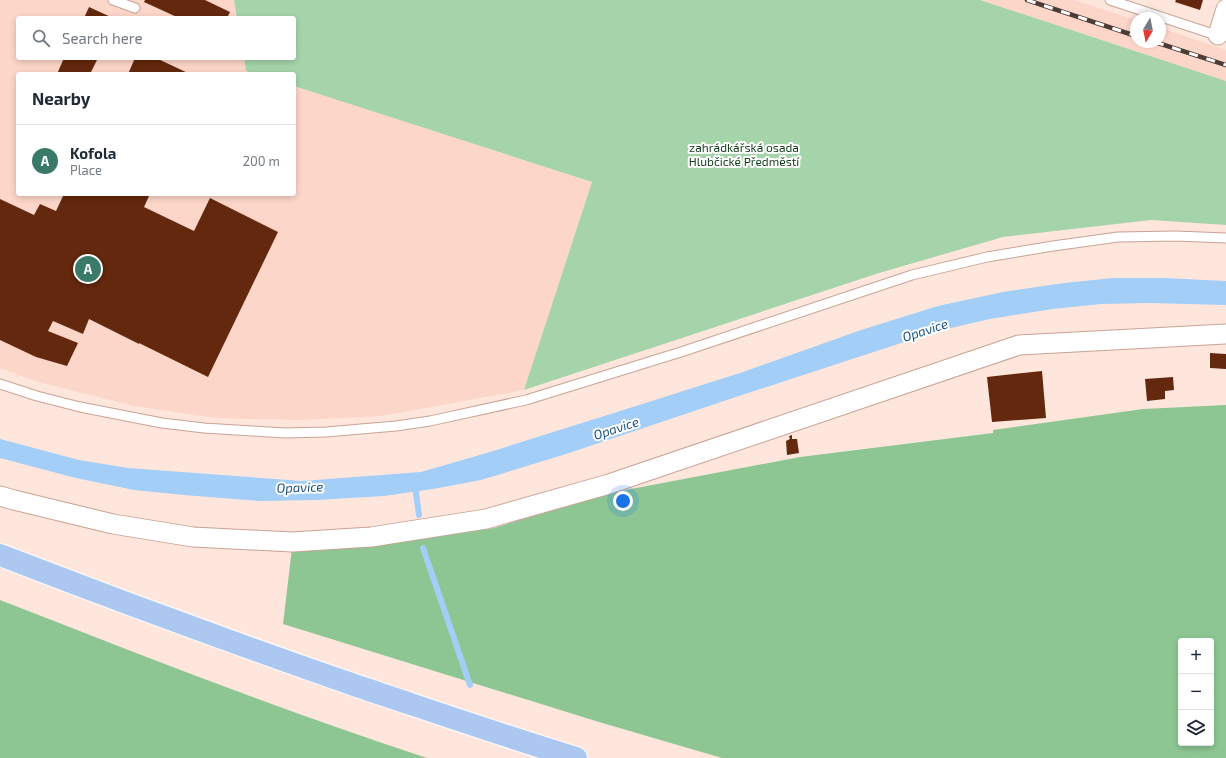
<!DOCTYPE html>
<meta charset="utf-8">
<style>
:root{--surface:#fff;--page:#f6f6f7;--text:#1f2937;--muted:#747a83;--line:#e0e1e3;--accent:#3a7a68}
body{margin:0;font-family:"Exo 2",sans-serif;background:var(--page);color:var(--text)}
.controls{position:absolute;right:12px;bottom:12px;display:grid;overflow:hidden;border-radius:4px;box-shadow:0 2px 6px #0003}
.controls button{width:36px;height:36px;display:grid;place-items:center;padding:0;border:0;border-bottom:1px solid var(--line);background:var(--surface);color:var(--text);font:20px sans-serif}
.compass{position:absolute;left:1130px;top:12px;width:36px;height:36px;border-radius:50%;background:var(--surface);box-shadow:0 2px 6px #0003;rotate:190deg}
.you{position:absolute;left:623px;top:501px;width:14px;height:14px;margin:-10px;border:3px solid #fff;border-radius:50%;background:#1a73e8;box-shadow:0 0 0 6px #1a73e833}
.badge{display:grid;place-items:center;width:26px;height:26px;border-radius:50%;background:var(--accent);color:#fff;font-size:13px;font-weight:700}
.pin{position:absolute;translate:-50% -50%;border:2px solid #fff;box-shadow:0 1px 4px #0006}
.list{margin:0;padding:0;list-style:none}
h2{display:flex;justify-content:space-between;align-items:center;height:52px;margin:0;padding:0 16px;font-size:17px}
h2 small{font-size:13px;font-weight:400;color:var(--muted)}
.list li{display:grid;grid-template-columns:26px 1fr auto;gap:12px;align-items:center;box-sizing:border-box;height:72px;padding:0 16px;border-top:1px solid var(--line)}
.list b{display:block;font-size:15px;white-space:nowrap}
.list p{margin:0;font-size:13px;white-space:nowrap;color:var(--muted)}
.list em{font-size:13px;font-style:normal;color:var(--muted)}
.icon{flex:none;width:22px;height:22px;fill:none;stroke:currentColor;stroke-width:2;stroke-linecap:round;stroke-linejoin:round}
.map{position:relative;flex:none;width:1226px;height:758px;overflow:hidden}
.search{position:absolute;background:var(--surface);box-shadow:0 2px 6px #0003;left:16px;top:16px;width:280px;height:44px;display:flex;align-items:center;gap:10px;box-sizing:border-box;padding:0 14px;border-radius:4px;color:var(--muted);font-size:15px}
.panel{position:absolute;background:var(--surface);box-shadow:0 2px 6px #0003;left:16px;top:72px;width:280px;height:124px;border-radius:4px}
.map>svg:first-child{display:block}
</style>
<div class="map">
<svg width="1226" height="758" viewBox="0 0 1226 758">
<rect width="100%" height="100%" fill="#fee6dd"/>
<path fill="#fcd6c8" d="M0,0h234l3,18h-219v40h226l2,13 10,3h-238v120h276v-108l298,96 -68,208 -143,26 -81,4 -84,-2 -82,-12 -99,-25 -35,-13z
M980,0h94l62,20v22h24v-14l4,1 62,21v31z"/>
<path fill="#a6d4aa" d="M234,0h746l246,81v144l-75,-5 -148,17 -124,36 -355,117 68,-208 -298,-96v-12h-38l-10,-3 -2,-13h50v-40h-57z"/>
<path fill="#8dc693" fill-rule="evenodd" d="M1226,405v353h-504l-123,-36 -316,-98 9,-76 83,-3 119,-17 116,-35 190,-36 193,-24v-3l150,-21zM1181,641h30v102h-30z
M0,600c141,55 283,111 427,158h-427z"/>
<path fill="#a2cef7" d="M1113,278h50l63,3v24l-77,-2 -48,1 -48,5 -63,10 -52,12 -202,66 -170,57 -85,26 -48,9 -49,7 -68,4 -57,1 -75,-6 -50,-5 -58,-12 -76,-20v-19l79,21 49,8 174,13 119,-9 69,-20 146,-46 107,-34 118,-42 77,-24 65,-14 61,-9z"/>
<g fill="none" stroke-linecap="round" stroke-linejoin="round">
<path stroke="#a2cef7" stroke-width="6" d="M415,485l4,30
M423,548l47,137"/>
</g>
<path fill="#63280d" d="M145,0h60l25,12 -3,6h-48l-35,-16z
M1176,0h27l-3,10 -25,-8z
M89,7l24,11h-29z
M64,58h34l-8,16h-33z
M135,58h21l34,16h-62z
M64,194h86l-6,13 50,24 16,-33 68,34 -70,145 -69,-34v1l-50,-25 -6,15 -30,-13 -5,10 30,12 -11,23 -31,-9 -36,-17v-141l34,16 6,-11 16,7z
M1210,353l16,1v15l-16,-1z
M1042,371l4,47 -54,4 -5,-45z
M1173,377l1,13 -9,1v8l-18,2 -2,-22z
M792,435v4h5l2,14 -12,2 -1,-14 4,-2 -1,-3z"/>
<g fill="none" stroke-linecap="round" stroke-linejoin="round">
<g stroke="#c8a394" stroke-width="11">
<path id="lane" d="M113,0l22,8
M1110,0l109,36
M0,384l37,12 43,11 82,16 42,5 81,5 41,-1 70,-6 34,-5 96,-21 155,-48 231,-77 75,-18 66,-11 65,-9 58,-1 50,2"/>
</g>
<g stroke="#c8a394" stroke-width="21">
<path id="street" d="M1218,35l8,-26
M0,496l14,4 99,24 80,13 99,5 79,-5 115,-18 123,-35 410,-139 207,-11"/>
</g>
<g stroke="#fff" stroke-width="24">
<path id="primary" d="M0,555c119,46 239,90 360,132 72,24 144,49 216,71"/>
</g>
<use href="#lane" stroke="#fff" stroke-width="9"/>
<use href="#street" stroke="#fff" stroke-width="19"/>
<use href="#primary" stroke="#acc8f1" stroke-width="22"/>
<g stroke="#4c3d37" stroke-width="4.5">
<path id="rail" d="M1027,0l109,36
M1155,42l71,23"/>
</g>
<use href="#rail" stroke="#fff" stroke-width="3" stroke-dasharray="9" stroke-linecap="butt"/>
</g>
<g text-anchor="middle" stroke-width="4" stroke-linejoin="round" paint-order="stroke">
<g font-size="12" fill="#123c1a" stroke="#fff">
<text x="744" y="152">zahrádkářská osada<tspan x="744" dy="14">Hlubčické Předměstí</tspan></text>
</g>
<g font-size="13" font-style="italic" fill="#185383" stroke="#fff">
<text transform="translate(925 330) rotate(-18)" y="5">Opavice</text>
<text transform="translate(616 428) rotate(-18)" y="5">Opavice</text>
<text transform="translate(300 487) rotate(-2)" y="5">Opavice</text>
</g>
</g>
</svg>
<div class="controls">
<button>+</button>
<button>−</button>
<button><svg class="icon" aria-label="layers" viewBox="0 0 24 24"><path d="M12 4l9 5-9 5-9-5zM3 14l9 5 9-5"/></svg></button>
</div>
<svg class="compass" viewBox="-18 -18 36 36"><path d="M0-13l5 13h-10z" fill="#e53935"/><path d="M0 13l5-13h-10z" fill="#747a83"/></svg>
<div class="you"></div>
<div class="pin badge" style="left:88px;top:269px">A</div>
<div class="search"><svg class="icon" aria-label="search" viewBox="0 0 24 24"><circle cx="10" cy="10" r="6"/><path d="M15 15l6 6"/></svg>Search here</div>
<section class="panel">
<h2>Nearby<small></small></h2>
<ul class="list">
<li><span class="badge">A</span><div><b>Kofola</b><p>Place</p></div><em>200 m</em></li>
</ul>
</section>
</div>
